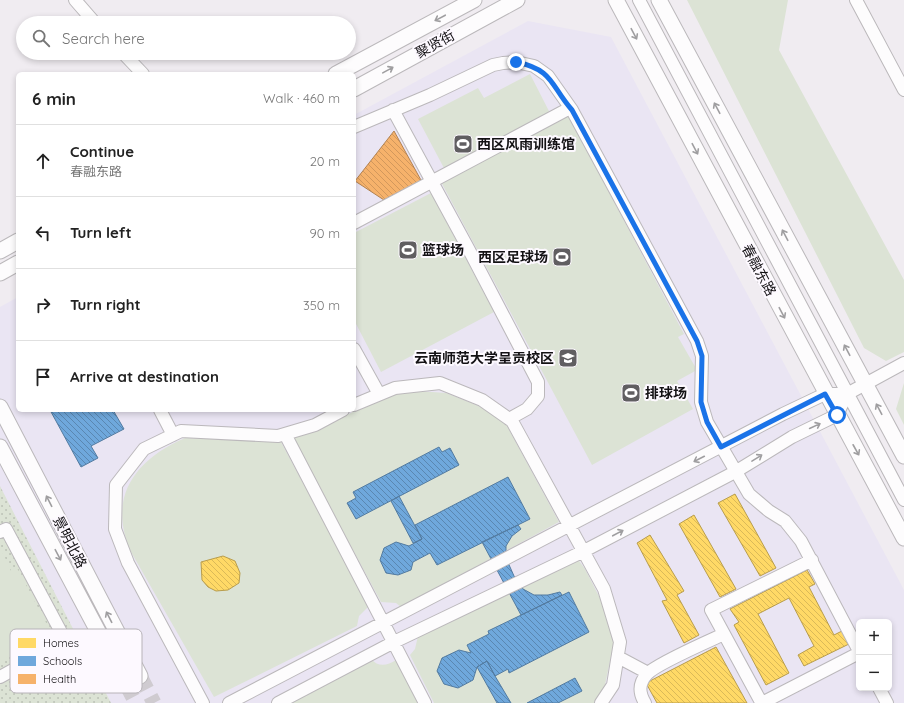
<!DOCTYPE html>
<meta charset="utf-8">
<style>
:root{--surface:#fff;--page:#f2f2f2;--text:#222;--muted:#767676;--line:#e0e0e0}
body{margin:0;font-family:Quicksand,"Noto Sans SC",sans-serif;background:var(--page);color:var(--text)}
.controls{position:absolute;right:12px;bottom:12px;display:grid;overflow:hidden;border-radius:6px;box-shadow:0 2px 6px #0003}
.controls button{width:36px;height:36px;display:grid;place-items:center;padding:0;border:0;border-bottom:1px solid var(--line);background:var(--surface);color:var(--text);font:20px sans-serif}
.stop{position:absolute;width:12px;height:12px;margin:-9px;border:3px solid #1a73e8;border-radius:50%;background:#fff}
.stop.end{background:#1a73e8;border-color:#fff;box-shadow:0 1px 4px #0008}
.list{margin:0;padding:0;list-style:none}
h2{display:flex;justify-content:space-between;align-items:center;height:52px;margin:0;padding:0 16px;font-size:17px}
h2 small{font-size:13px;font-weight:400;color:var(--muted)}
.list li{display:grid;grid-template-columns:26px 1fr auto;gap:12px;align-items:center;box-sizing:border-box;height:72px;padding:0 16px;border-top:1px solid var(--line)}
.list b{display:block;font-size:15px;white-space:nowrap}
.list p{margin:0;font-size:13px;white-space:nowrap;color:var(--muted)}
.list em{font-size:13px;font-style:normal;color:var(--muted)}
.icon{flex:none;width:22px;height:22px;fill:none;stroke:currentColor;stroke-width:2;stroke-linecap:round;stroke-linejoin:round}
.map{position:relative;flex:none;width:904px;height:703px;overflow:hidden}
.search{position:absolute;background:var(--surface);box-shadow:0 2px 6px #0003;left:16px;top:16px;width:340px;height:44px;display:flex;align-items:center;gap:10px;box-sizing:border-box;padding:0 14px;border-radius:22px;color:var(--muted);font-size:15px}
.panel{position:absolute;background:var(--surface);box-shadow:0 2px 6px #0003;left:16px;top:72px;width:340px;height:340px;border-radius:6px}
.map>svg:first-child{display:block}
</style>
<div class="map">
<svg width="904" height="703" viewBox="0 0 904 703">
<defs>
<pattern id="grass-dots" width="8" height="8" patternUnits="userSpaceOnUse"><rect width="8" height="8" fill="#dce3d5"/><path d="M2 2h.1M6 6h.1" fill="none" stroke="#bcc2b6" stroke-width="1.8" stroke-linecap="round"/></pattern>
<pattern id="homes-back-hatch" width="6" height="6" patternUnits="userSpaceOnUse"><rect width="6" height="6" fill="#ffd966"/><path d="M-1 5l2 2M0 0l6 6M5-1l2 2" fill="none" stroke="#dab958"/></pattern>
<pattern id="schools-back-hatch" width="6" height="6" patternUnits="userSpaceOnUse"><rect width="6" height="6" fill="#6fa8dc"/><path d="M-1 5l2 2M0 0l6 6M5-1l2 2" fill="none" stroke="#5a87b1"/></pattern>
<pattern id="health-back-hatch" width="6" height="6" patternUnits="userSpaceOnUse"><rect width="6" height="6" fill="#f6b26b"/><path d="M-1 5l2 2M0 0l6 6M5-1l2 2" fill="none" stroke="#d2985c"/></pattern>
</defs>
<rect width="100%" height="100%" fill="#f0ecf1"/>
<path fill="#eae5f3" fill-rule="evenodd" d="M528,21l83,16 293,553v113h-904v-396l18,-10v113h336v-295zM859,622h30v66h-30z"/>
<path fill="url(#grass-dots)" d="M0,486l111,217h-111z"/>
<path fill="#dce3d5" d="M687,0h101l-9,50 125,230v72l-18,9 -22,-13z
M530,74l21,41 -106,55 -27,-51 60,-31 6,10z
M567,113l117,221 -6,3 19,33 -20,11 16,28 -101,56 -152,-285z
M431,193l63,119 -113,60 -27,-52v-87z
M904,383v42l-8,-16z
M418,391l28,2 28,11 11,5 21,15 53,98 -158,85 -5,-4 -15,-1 -89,-165 13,-2 19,-8 38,-20 33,-14z
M185,438l96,4 88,164 -10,10 -2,10 -143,71 -83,-145c-24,-54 3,-92 54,-114z
M0,547l11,24 6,-3 35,66 -52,27z
M574,554l11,15 17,33 12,40 -9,43 -11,18h-160l-24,-48 5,-6 3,-13z
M371,659c7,8 16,7 25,1l22,43h-140z"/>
<path fill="url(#homes-back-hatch)" stroke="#b89d4d" d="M735,494l41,74 -16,8 -42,-73z
M694,515l42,74 -16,8 -41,-73z
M650,535l34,56 -7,4 22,40 -15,8 -22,-42 5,-1 -30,-57z
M223,556l12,5 5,12 -1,10 -11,7 -12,1 -8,-4 -6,-7 -1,-18z
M807,570l8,14 -6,3 25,48 10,-5 7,13 -47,23 -6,-11 16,-9 -25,-48 -31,16 31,59 -23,12 -32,-60 5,-3 -9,-13z
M716,647l31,56h-90l-11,-20z"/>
<path fill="url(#schools-back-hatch)" stroke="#537ba0" d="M50,410h63l11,19 -33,17 7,12 -17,9z
M439,447l3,5 8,-4 9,17 -103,54 -9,-16 9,-5 -3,-6z
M508,477l22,42 -93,46 -7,-12 -17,9 -2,8 -13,5 -12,-2 -6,-13 4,-12 12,-6 13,4 13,-7 -7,-14z
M399,496l23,43 -9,4 -22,-42z
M518,525l3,4 -9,7 -6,10v12l8,18 9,13 11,6h14l12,-3 2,3 -41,20 -39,-73z
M569,592l20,40 -80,41 -1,-4 -13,7 -8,-15 -10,6 -4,13 -15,8 -14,-4 -7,-13 5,-13 17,-8 12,3 -4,-8 22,-11 -1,-3z
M487,661l8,15 16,27h-14l-20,-36z
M575,678l7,13 -24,12h-31z"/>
<path fill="url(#health-back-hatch)" stroke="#b28251" d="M394,131l28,51 -38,18 -29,-19z"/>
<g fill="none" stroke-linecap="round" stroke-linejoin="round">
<path stroke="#cfcbd0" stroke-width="15" stroke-dasharray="15 8" stroke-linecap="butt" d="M140,676l14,27
M126,684l10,19"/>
<g stroke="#bbb8bb" stroke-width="14">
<path id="minor" d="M75,0l20,23
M639,0l265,500
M856,0l48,90
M123,53l20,21
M393,110l75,138 70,134v14l-11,13 -18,10
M354,127l76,-32 63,-30 10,-2 13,-1 18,4 14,10 24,34 125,231 5,15 -1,46 6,20 42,72 20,17 16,10 16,20 58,110
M354,223l216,-115
M354,349l25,45
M354,405l41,-17 45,-5 42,17 30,21 92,168 16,53 -7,43 -12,18
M160,410l13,25
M285,434l140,269
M0,532l6,-3 55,103 -1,12 -60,33
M618,657l30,16
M879,688l8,15
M761,702l-50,-92 101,-50
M203,703l-75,-140 -13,-34 1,-44 28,-36 37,-18 97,5 37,-11 28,-15
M229,703l554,-289 42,-20h22l57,-31
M278,703l116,-61 190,-91 151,-79 57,-35 45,-22 10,-21
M645,703c-6,-10 -7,-19 2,-29 9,-10 62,-33 77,-40
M762,703l97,-50"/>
</g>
<g stroke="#bbb8bb" stroke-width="17">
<path id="major" d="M616,0l288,538
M659,0l245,456
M336,74l138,-74
M354,89l163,-89
M0,251l18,-10
M0,273l18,-10
M0,407l140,269
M0,447l126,237"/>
</g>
<use href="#minor" stroke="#fdfcfd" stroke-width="12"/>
<use href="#major" stroke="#fdfcfd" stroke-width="15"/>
</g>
<defs><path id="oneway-shaft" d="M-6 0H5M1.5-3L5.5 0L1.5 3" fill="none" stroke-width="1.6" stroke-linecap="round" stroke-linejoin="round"/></defs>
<g stroke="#9f9ea0">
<use href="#oneway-shaft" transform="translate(440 18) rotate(152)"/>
<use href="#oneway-shaft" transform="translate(634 34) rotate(62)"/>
<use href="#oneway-shaft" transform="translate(388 70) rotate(-29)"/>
<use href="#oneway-shaft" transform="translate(717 108) rotate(-118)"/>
<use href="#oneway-shaft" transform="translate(695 149) rotate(62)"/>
<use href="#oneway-shaft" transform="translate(785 235) rotate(-118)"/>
<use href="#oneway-shaft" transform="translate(782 313) rotate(62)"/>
<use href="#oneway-shaft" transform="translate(847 350) rotate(-118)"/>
<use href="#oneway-shaft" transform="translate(879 409) rotate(-118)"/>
<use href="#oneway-shaft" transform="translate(815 426) rotate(-25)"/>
<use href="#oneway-shaft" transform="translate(856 450) rotate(61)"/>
<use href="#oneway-shaft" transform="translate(757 458) rotate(-32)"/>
<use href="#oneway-shaft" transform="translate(699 459) rotate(153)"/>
<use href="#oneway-shaft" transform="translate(49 501) rotate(-117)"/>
<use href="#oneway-shaft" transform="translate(618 533) rotate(-28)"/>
<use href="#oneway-shaft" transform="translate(58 555) rotate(62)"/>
<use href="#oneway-shaft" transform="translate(109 617) rotate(-117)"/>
</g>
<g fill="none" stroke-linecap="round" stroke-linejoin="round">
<path stroke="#1a73e8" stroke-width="5" d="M516,62c38,8 34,23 56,48l125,231 5,15 -1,46 6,20 14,25 104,-53 12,21"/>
</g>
<defs>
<g id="stadium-square" transform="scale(1)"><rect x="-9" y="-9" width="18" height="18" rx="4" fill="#605e61" stroke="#fdf9ff"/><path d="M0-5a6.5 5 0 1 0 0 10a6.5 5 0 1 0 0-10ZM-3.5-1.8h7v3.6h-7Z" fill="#fff"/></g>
<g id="university-square" transform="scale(1)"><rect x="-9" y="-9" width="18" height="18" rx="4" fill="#605e61" stroke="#fdf9ff"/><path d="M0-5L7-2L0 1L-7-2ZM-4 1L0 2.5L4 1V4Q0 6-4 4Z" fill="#fff"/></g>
</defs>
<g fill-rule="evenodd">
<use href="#stadium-square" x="463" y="144"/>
<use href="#stadium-square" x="408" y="250"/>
<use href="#stadium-square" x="562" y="257"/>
<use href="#university-square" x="568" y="358"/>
<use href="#stadium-square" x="631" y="393"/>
</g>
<g text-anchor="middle" stroke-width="4" stroke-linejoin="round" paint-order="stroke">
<g font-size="14" fill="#131114" stroke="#fdf9ff">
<text transform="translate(435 44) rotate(-29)" y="5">聚贤街</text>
<text transform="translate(759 270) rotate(62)" y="5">春融东路</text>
<text transform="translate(70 542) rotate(63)" y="5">景明北路</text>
</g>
<g font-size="14" font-weight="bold" fill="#131114" stroke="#fdf9ff" text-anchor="start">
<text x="477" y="149">西区风雨训练馆</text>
<text x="422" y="255">篮球场</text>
<text x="548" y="262" text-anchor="end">西区足球场</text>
<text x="554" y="363" text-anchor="end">云南师范大学呈贡校区</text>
<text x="645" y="398">排球场</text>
</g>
</g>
<rect x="10" y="629" width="132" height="64" rx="6" fill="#fdf9ff" stroke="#b7b3b8" stroke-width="1"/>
<rect x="18" y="638" width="18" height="10" fill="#ffd966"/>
<rect x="18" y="656" width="18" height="10" fill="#6fa8dc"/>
<rect x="18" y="674" width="18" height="10" fill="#f6b26b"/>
<g font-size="11" fill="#131114">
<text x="43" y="647">Homes</text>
<text x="43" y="665">Schools</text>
<text x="43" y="683">Health</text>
</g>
</svg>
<div class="controls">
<button>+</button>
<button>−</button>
</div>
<div class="stop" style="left:837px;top:415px"></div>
<div class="stop end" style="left:516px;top:62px"></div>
<div class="search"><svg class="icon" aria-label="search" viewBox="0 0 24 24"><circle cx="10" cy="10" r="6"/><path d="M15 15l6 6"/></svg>Search here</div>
<section class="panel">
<h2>6 min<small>Walk · 460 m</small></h2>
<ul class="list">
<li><svg class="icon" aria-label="ahead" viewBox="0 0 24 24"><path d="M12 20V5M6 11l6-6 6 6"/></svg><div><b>Continue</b><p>春融东路</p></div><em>20 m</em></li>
<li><svg class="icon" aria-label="left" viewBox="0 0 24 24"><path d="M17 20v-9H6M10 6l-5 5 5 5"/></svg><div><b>Turn left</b></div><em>90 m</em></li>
<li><svg class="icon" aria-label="right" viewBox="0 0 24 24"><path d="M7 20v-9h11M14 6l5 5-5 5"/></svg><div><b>Turn right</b></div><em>350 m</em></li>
<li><svg class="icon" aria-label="arrive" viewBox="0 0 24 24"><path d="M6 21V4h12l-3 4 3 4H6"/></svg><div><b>Arrive at destination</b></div></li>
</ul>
</section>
</div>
